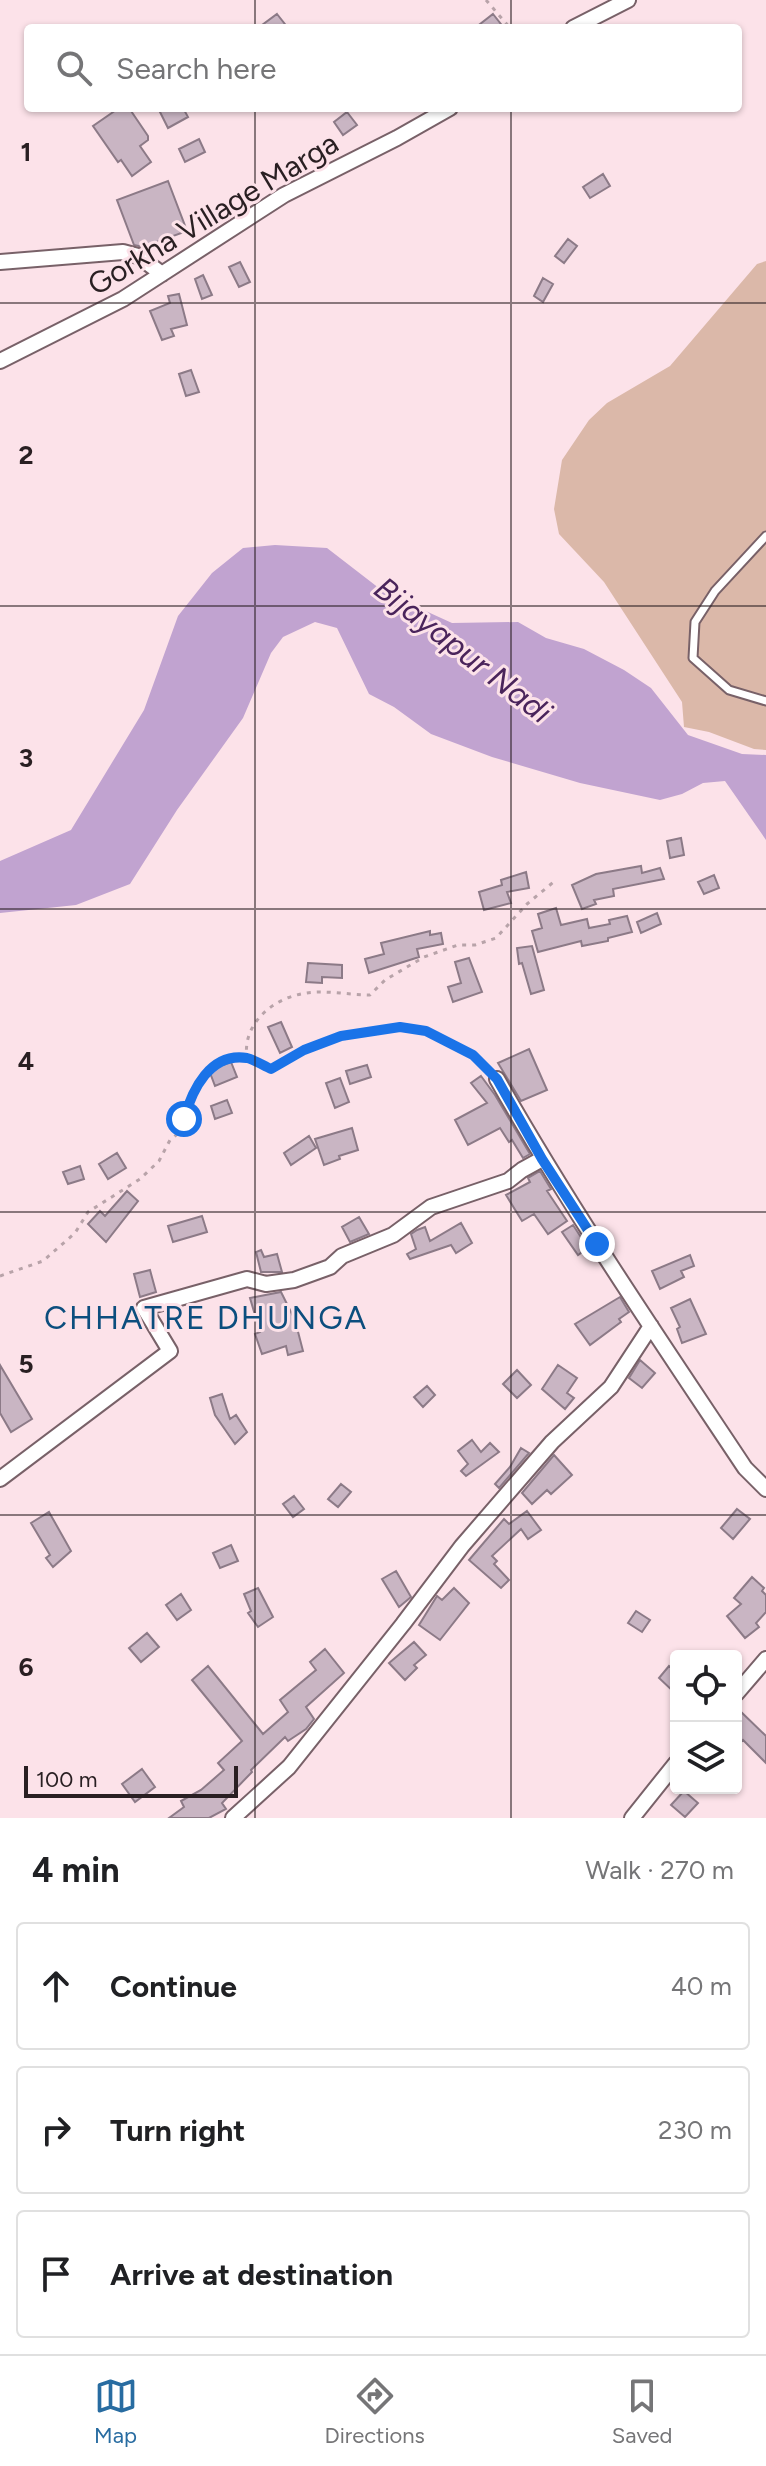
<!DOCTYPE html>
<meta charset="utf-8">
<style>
:root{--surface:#fff;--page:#f6f6f6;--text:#202124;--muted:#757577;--line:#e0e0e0;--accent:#286ca1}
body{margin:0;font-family:Figtree,sans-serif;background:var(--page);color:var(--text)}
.controls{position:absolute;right:24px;bottom:24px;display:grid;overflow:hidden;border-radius:8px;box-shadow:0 2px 6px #0004}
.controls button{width:72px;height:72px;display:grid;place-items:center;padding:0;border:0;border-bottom:2px solid var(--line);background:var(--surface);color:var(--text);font:40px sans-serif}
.scale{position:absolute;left:24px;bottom:20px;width:214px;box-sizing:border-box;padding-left:8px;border:4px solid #291f22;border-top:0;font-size:22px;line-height:28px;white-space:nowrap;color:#291f22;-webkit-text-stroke:6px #fce2e9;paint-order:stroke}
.stop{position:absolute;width:24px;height:24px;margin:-18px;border:6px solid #1a73e8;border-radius:50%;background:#fff}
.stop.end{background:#1a73e8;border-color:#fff;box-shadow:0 2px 8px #0008}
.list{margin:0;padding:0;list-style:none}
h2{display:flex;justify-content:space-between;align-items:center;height:104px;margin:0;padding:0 32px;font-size:34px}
h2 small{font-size:26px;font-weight:400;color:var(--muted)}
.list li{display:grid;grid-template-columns:52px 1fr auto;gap:24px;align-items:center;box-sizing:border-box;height:128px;margin:0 16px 16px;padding:0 16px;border:2px solid var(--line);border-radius:8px}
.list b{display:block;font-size:30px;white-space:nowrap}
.list em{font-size:26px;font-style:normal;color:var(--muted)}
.icon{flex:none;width:44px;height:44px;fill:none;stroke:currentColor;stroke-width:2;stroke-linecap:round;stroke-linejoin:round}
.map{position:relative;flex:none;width:766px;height:1818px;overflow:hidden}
.search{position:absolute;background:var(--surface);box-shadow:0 2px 6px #0004;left:24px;right:24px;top:24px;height:88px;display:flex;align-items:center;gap:20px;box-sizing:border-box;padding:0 28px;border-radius:8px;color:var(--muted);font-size:30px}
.sheet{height:536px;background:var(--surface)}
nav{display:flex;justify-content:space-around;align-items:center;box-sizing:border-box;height:112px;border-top:2px solid var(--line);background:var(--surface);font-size:22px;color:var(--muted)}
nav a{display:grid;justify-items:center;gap:4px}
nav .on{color:var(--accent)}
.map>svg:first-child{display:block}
</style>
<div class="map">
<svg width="766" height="1818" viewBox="0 0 766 1818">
<rect width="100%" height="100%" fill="#fce2e9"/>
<path fill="#dbb8a9" d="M766,261v489l-12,-1 -45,-17 -25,-5 -2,-25 -78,-120 -45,-48 -5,-25 8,-49 27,-40 18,-17 63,-37 87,-102z"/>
<path fill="#c1a3d0" d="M275,545l52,3 57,44 68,31 66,-1 28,16 38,11 40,21 27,18 37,47 54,19 24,1v85l-41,-59 -22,2 -21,11 -22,6 -80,-17 -88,-26 -61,-23 -37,-27 -25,-13 -32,-66 -22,-6 -32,15 -12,16 -28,65 -66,92 -47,74 -54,21 -76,8v-52l71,-31 73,-120 34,-94 34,-43 31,-25z"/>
<path fill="#c9b5c3" stroke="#8c7a87" stroke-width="2" d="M277,14l11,14h-30z
M493,14l11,14h-29z
M119,108h10l19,28v4l-8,6 11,16 -19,14 -11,-16 -3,2 -25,-36z
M158,108h25l5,9 -20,11z
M347,112l10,13 -14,10 -9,-13z
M199,139l6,13 -20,10 -6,-13z
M603,174l7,12 -20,12 -7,-11z
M168,181l19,50 -44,16 -9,-2 -17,-45z
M568,239l9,7 -13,17 -9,-7z
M240,262l10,20 -11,5 -10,-20z
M203,275l9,20 -10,4 -7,-20z
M543,278l10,6 -10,18 -9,-6z
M179,294l8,31 -16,4 3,7 -12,4 -12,-29 20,-8 -2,-7z
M191,370l8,22 -13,4 -7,-22z
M681,838l3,17 -14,3 -3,-17z
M641,866l1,7 18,-5 4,11 -51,10 1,7 -20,4 2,4 -14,5 -10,-24 24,-11z
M526,872l3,16 -22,4 4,11 -27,7 -5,-18 23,-7 -1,-5z
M714,875l5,13 -15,6 -6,-12z
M556,908l5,17 26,-6 2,9 21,-4 -1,-4 18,-4 5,16 -24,6v3l-26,5 -1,-5 -43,11 -6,-21 10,-3 -4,-14z
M657,913l4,11 -20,9 -4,-11z
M430,931v4l11,-2 2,11 -26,5 2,8 -50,16 -4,-14 19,-5 -3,-11z
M532,946l12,44 -13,4 -9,-31 -3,1 -2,-16z
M469,958l13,34 -29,10 -5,-15 13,-4 -6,-21z
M308,963l34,2v13l-20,-1v6l-16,-1z
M281,1022l11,25 -12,6 -12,-26z
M529,1049l18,41 -26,11 -23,-38z
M231,1062l6,15 -22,9 -6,-16z
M367,1065l4,12 -21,7 -4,-13z
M481,1076l14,19 35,59 -7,4 -11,-18 -3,2 -9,-14 -32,17 -13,-25 32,-17 -16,-20z
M340,1078l9,24 -14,6 -9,-25z
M227,1100l5,13 -17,6 -4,-13z
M352,1128l6,22 -19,6 1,3 -16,6 -9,-26z
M309,1136l7,12 -25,17 -7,-12z
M117,1153l9,15 -18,11 -9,-15z
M80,1166l4,13 -16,5 -5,-12z
M540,1171l11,18 -4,2 20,30 -19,13 -14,-20 -12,7 -16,-26 24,-13 -2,-4z
M127,1191l11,10 -32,41 -18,-18 12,-13 5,5z
M202,1216l5,16 -34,10 -5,-16z
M359,1217l10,17 -19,8 -8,-15z
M461,1223l11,20 -16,10 -5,-8 -41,14 -3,-5 9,-5 -5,-15 6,-4 8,-3 5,14z
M573,1225l15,23 -10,7 -16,-23z
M261,1250l3,7 13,-3 5,18h-21l-5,-20z
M690,1255l4,11 -13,5 3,6 -24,12 -8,-18z
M150,1270l6,22 -16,5 -6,-23z
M281,1292l14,28 8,31 -15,4 -2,-9 -24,8 -7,-20 5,-2 -10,-34z
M620,1297l9,15 -10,7 2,3 -31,23 -15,-21z
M690,1299l16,35 -24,9 -5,-14 3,-2 -9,-19z
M640,1360l15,13 -13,15 -13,-10z
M0,1365l32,54 -21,13 -11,-19z
M558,1365l19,13 -10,15 7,5 -9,11 -23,-20z
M517,1370l14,15 -14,13 -14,-14z
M427,1386l8,9 -12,12 -9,-10z
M222,1394l8,25 6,-4 11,17 -12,12 -20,-29 -5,-17z
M472,1440l9,12 9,-9 9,9 -33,24 -5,-5 7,-7 -10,-13z
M521,1448l8,5 -30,35 -4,-4 15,-17z
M554,1455l18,20 -21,19 -4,-4 -15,14 -10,-11z
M341,1484l10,8 -13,15 -10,-8z
M294,1496l10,13 -11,8 -10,-13z
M737,1509l13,10 -17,20 -12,-11z
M527,1511l14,19 -13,9 -7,-10 -29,27 5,5 -3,3 15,16 -8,8 -32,-28 35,-41 5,5z
M49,1512l22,39 -18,16 -7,-9 4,-3 -19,-32z
M231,1545l7,16 -18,7 -7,-15z
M396,1571l15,26 -12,10 -17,-28z
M752,1577l12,11 -2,3 4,4v17l-10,11 3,4 -14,11 -18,-22 14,-12 -7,-6z
M258,1588l15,29 -15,10 -10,-14 3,-2 -7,-17z
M454,1588l15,15 -29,37 -21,-15 18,-29 5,4z
M181,1594l10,16 -14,10 -11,-15z
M636,1611l14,9 -8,12 -14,-9z
M147,1633l12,14 -18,15 -12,-14z
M414,1642l12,13 -12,10 3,3 -12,12 -16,-17z
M325,1649l19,24 -38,34 8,12 -8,10 -18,12 -3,-4 -34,33 1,2 -30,31 4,6 -17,9h-40l15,-11 -3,-6 20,-11 23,-20 -6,-7 24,-22 -50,-61 16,-14 55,68 25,-22 -8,-12 36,-30 -6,-8z
M669,1666l7,6v22l-17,-16z
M736,1707l30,29v27l-23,-23 -7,7z
M142,1769l13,18 -20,15 -13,-18z
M684,1791l14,12 -13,14 -14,-12z"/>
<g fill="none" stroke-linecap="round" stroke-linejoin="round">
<g stroke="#786168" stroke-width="11">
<path id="lane" d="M766,536l-51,55 -20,31 -2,36 36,32 37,11"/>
</g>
<g stroke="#786168" stroke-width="18">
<path id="street" d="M573,28l55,-28
M0,262l123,-10 15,4 24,18
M0,361l123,-62 161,-104 113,-57 53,-30
M497,1079c76,134 163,261 248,389l21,21
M0,1479l170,-128 -26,-43 103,-29 19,5 28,-4 36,-13 12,-11 51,-21 38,-28 77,-26 14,-11 20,-11
M736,1694l30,-35
M233,1818l56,-51 114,-143 59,-78 90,-104 59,-55 40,-61
M632,1818l44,-55"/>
</g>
<path stroke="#b8a3a9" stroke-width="3" stroke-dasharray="4 6" stroke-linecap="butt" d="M486,0l24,28
M487,1069c-64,-66 -146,-41 -216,0l-24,-11c-5,-32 23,-58 54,-64 21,-5 47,1 69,1l15,-15 39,-23 34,-12h17l21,-7 31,-34 29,-24
M0,1276l43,-15 32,-28 13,-21 52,-33 19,-18 11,-21 10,-8 8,-28 20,-36 18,-7 21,-3"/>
<use href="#lane" stroke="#fff" stroke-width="7"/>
<use href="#street" stroke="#fff" stroke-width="14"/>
</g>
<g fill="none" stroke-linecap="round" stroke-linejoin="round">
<path stroke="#1a73e8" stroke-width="10" d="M184,1119c8,-29 26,-67 63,-61 8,2 17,8 24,11l33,-19 37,-14 59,-9 26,4 47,24 24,24 45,80 55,85"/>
</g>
<path fill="none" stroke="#291f22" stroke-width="2" stroke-opacity="0.55" d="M255,0v28M511,0v28M255,108v1710M511,108v1710M0,303h766M0,606h766M0,909h766M0,1212h766M0,1515h766"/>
<g text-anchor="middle" stroke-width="6" stroke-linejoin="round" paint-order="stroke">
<g font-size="30" fill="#291f22" stroke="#fce2e9">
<text transform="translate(213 214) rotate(-31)" y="10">Gorkha Village Marga</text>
</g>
<g font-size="32" font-style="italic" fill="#4a245b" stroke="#fce2e9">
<text transform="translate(463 650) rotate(38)" y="11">Bijayapur Nadi</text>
</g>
<g font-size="32" letter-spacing="2" fill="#0c4e7e" stroke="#fce2e9">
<text x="206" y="1329">CHHATRE DHUNGA</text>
</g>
</g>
<g font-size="26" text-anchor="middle" font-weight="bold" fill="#291f22" stroke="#fce2e9" stroke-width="6" stroke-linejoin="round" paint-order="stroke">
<text x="26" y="161">1</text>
<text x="26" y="464">2</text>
<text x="26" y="767">3</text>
<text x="26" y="1070">4</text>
<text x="26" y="1373">5</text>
<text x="26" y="1676">6</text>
</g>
</svg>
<div class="controls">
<button><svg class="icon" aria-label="locate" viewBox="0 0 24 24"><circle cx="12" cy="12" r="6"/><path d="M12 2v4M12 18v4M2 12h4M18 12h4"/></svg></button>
<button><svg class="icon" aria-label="layers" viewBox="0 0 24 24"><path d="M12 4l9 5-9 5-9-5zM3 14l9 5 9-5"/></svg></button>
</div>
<div class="scale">100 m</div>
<div class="stop" style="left:184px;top:1119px"></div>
<div class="stop end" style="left:597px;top:1244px"></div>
<div class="search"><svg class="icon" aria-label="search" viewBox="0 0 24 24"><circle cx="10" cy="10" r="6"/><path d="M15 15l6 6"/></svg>Search here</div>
</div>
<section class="sheet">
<h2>4 min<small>Walk · 270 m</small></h2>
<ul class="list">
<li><svg class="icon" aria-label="ahead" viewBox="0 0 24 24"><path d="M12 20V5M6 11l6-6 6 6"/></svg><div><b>Continue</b></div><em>40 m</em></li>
<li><svg class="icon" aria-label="right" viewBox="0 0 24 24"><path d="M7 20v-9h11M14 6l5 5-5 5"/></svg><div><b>Turn right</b></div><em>230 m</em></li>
<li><svg class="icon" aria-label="arrive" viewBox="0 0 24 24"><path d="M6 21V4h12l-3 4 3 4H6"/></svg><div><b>Arrive at destination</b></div></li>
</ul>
</section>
<nav>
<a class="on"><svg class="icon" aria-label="map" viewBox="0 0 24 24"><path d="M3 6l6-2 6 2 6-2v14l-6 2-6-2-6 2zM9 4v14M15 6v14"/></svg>Map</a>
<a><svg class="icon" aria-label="directions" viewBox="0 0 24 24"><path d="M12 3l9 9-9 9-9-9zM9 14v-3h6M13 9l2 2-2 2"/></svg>Directions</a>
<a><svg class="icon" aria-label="saved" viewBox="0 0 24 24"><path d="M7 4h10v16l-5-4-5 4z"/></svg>Saved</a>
</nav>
